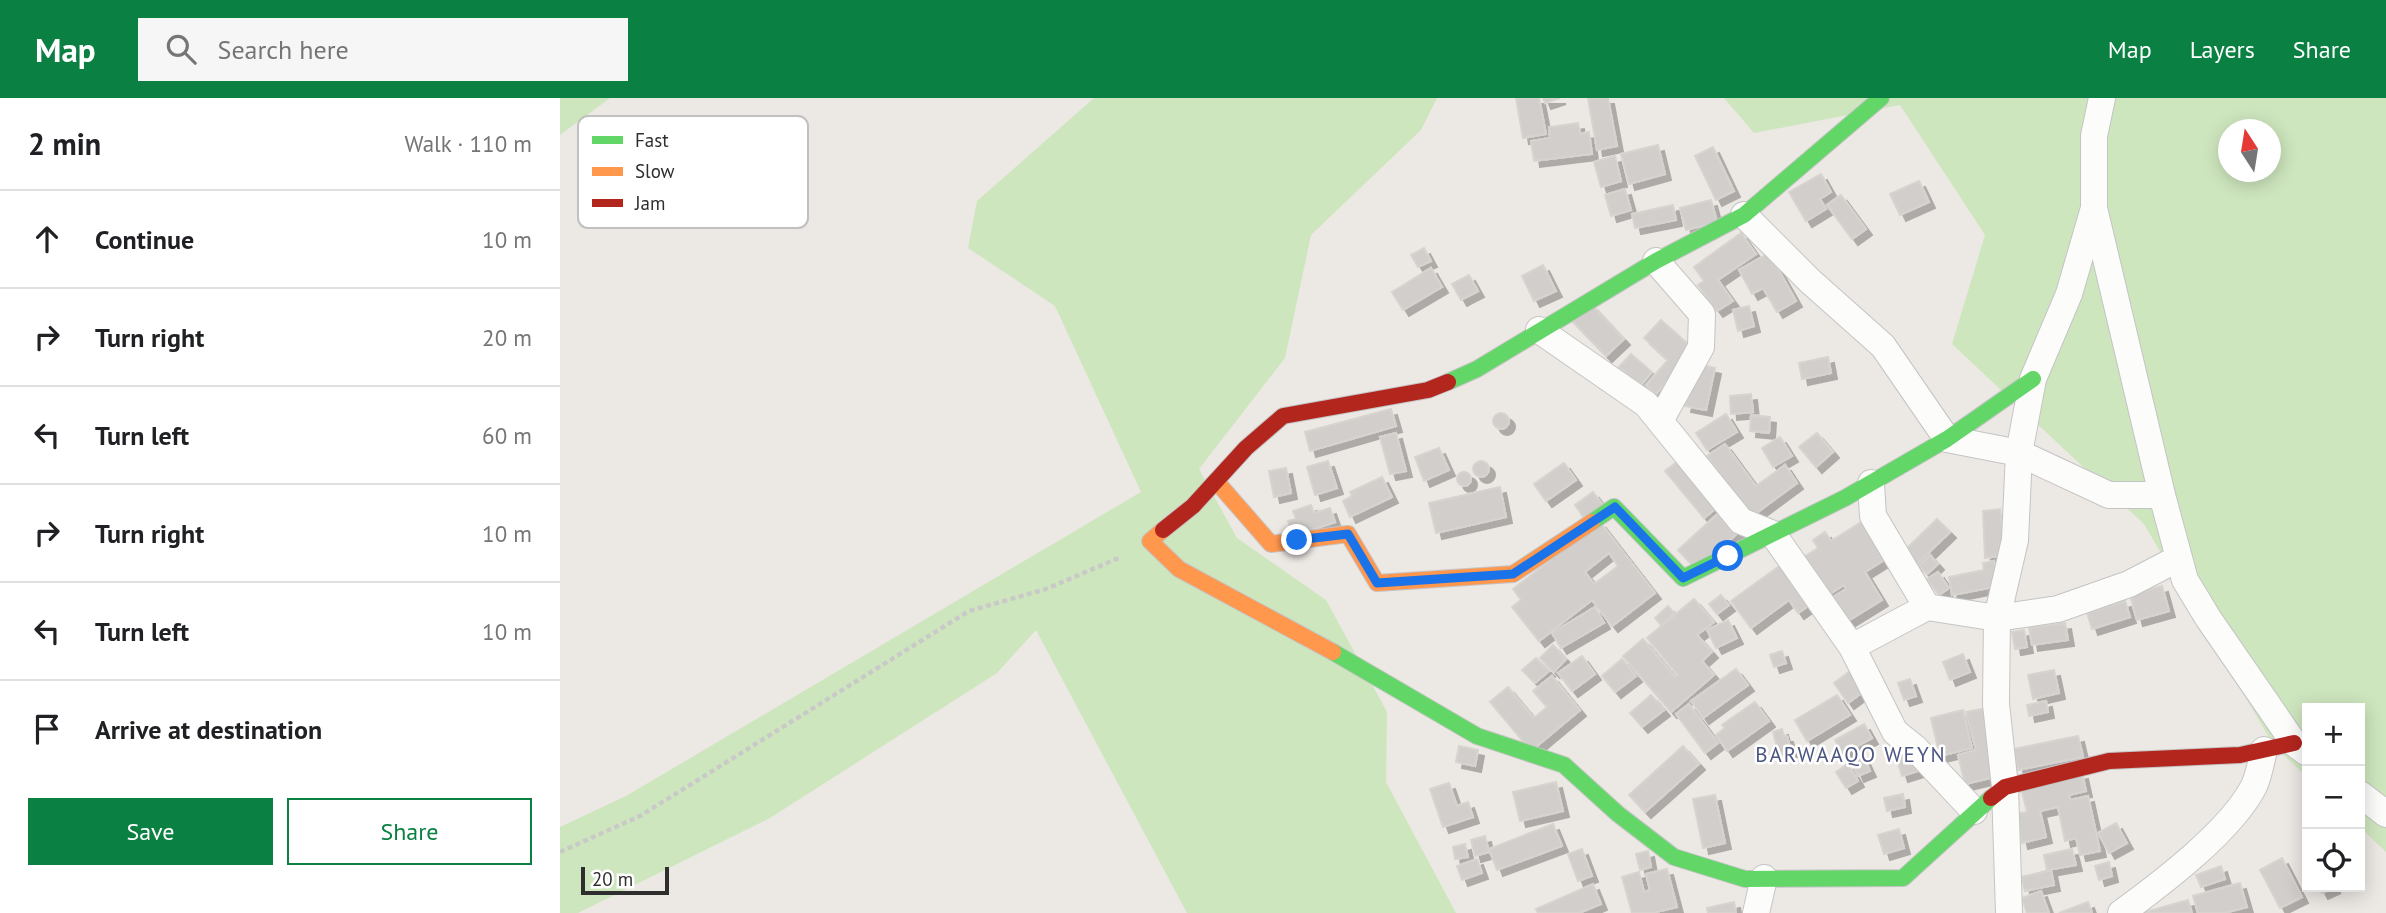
<!DOCTYPE html>
<meta charset="utf-8">
<style>
:root{--surface:#fff;--page:#f6f6f6;--text:#202124;--muted:#757577;--line:#e0e0e0;--accent:#0b8043}
body{margin:0;font-family:"PT Sans",sans-serif;background:var(--page);color:var(--text)}
.controls{position:absolute;right:21px;bottom:21px;display:grid;overflow:hidden;border-radius:0px;box-shadow:0 4px 18px #0003}
.controls button{width:63px;height:63px;display:grid;place-items:center;padding:0;border:0;border-bottom:2px solid var(--line);background:var(--surface);color:var(--text);font:35px sans-serif}
.compass{position:absolute;left:1658px;top:21px;width:63px;height:63px;border-radius:50%;background:var(--surface);box-shadow:0 4px 18px #0003;rotate:348deg}
.scale{position:absolute;left:21px;bottom:18px;width:88px;box-sizing:border-box;padding-left:7px;border:4px solid #2e2e2e;border-top:0;font-size:19px;line-height:24px;white-space:nowrap;color:#2e2e2e;-webkit-text-stroke:5px #fff;paint-order:stroke}
.stop{position:absolute;width:21px;height:21px;margin:-16px;border:5px solid #1a73e8;border-radius:50%;background:#fff}
.stop.end{background:#1a73e8;border-color:#fff;box-shadow:0 2px 7px #0008}
.list{margin:0;padding:0;list-style:none}
h2{display:flex;justify-content:space-between;align-items:center;height:91px;margin:0;padding:0 28px;font-size:30px}
h2 small{font-size:23px;font-weight:400;color:var(--muted)}
.list li{display:grid;grid-template-columns:46px 1fr auto;gap:21px;align-items:center;box-sizing:border-box;height:98px;padding:0 28px;border-top:2px solid var(--line)}
.list b{display:block;font-size:26px;white-space:nowrap}
.list em{font-size:23px;font-style:normal;color:var(--muted)}
.actions{display:flex;gap:14px;padding:21px 28px}
.actions a{flex:1;padding:16px 0;border:2px solid var(--accent);border-radius:0px;text-align:center;font-size:24px;color:var(--accent)}
.actions .main{background:var(--accent);color:#fff}
.icon{flex:none;width:38px;height:38px;fill:none;stroke:currentColor;stroke-width:2;stroke-linecap:round;stroke-linejoin:round}
.map{position:relative;flex:none;width:1826px;height:815px;overflow:hidden}
header{display:flex;align-items:center;gap:42px;box-sizing:border-box;height:98px;padding:0 35px;background:var(--accent);color:#fff}
header strong{font-size:33px}
nav{display:flex;gap:38px;margin-inline-start:auto;font-size:24px}
.search{width:490px;height:63px;background:var(--page);display:flex;align-items:center;gap:18px;box-sizing:border-box;padding:0 24px;border-radius:0px;color:var(--muted);font-size:26px}
main{display:flex}
aside{flex:1;background:var(--surface)}
.map>svg:first-child{display:block}
</style>
<header>
<strong>Map</strong>
<div class="search"><svg class="icon" aria-label="search" viewBox="0 0 24 24"><circle cx="10" cy="10" r="6"/><path d="M15 15l6 6"/></svg>Search here</div>
<nav><a>Map</a><a>Layers</a><a>Share</a></nav>
</header>
<main>
<aside>
<h2>2 min<small>Walk · 110 m</small></h2>
<ul class="list">
<li><svg class="icon" aria-label="ahead" viewBox="0 0 24 24"><path d="M12 20V5M6 11l6-6 6 6"/></svg><div><b>Continue</b></div><em>10 m</em></li>
<li><svg class="icon" aria-label="right" viewBox="0 0 24 24"><path d="M7 20v-9h11M14 6l5 5-5 5"/></svg><div><b>Turn right</b></div><em>20 m</em></li>
<li><svg class="icon" aria-label="left" viewBox="0 0 24 24"><path d="M17 20v-9H6M10 6l-5 5 5 5"/></svg><div><b>Turn left</b></div><em>60 m</em></li>
<li><svg class="icon" aria-label="right" viewBox="0 0 24 24"><path d="M7 20v-9h11M14 6l5 5-5 5"/></svg><div><b>Turn right</b></div><em>10 m</em></li>
<li><svg class="icon" aria-label="left" viewBox="0 0 24 24"><path d="M17 20v-9H6M10 6l-5 5 5 5"/></svg><div><b>Turn left</b></div><em>10 m</em></li>
<li><svg class="icon" aria-label="arrive" viewBox="0 0 24 24"><path d="M6 21V4h12l-3 4 3 4H6"/></svg><div><b>Arrive at destination</b></div></li>
</ul>
<div class="actions"><a class="main">Save</a><a>Share</a></div>
</aside>
<div class="map">
<svg width="1826" height="815" viewBox="0 0 1826 815">
<defs>
<filter id="shadow"><feDropShadow dx="6" dy="6" stdDeviation="0" flood-color="#0004"/></filter>
</defs>
<rect width="100%" height="100%" fill="#ece8e4"/>
<path fill="#cee6be" fill-rule="evenodd" d="M0,0h50l-50,37z
M534,0h343l-16,32 -110,105 -26,123 -86,111 38,69 89,62 61,112 -1,70 70,131h-269l-151,-283 -39,43 -227,145 -192,95h-18v-86l66,-31 515,-304 -86,-186 -87,-58 9,-47z
M1164,0h662v754l-26,-25v-119h-53v69l-33,-31 -130,-222 -192,-180 33,-109 -85,-130 -146,28zM1668,32h42v42h-42z"/>
<path fill="#d1cecb" stroke="#d7d4d0" stroke-width="2" fill-rule="evenodd" filter="url(#shadow)" d="M956,0h23l7,36 -23,4z
M983,0h17l-15,5z
M1028,0h20l9,48 -20,4z
M1018,25l2,11 9,-2 3,22 -58,7 -3,-20 19,-3 -1,-11z
M1098,47l7,29 -36,10 -8,-30z
M1153,49l21,44 -18,9 -21,-44z
M1055,58l6,25 -20,6 -7,-25z
M1261,76l10,18 -11,7 6,10 -20,12 -17,-29z
M1359,83l10,21 -29,13 -10,-21z
M1065,91l6,21 -20,6 -6,-21z
M1281,97l25,34 -14,10 -25,-34z
M1151,102l6,22 -31,8 -6,-22z
M1113,107l3,15 -41,8 -3,-14z
M1181,135l15,21 -38,26 15,21 -16,10 -19,-26 6,-4 -10,-14z
M864,150l7,13 -13,6 -7,-12z
M1209,155l27,48 -19,11 -14,-24 -11,6 -13,-24z
M983,167l13,26 -22,10 -12,-25z
M871,170l11,19 -39,23 -11,-18z
M909,177l9,16 -17,9 -9,-16z
M1032,207l32,34 -18,17 -33,-34z
M1189,208l5,20 -16,5 -5,-21z
M1101,222l34,30 -39,44 -10,-9 22,-25 -24,-22z
M1071,256l21,18 -11,13 -22,-18z
M1268,259l3,16 -29,6 -3,-16z
M1134,265l21,5 -9,42 -21,-4z
M1191,296l2,18 -22,2 -1,-18z
M831,311l5,17 -86,25 -5,-19z
M933 323a8 8 0 1 1 16 0a8 8 0 1 1-16 0Z
M1166,316l11,18 -30,18 -11,-17z
M1191,317l19,2 -1,16 -19,-2z
M836,335l10,38 -16,3 -10,-37z
M1257,335l16,19 -17,15 -17,-20z
M1220,339l12,19 -19,11 -11,-19z
M1165,346l31,42 29,-21 12,18 -46,34 -44,-61z
M879,350l10,22 -25,11 -9,-24z
M1122,360l39,46 -17,14 -39,-47z
M913 371a8 8 0 1 1 16 0a8 8 0 1 1-16 0Z
M768,363l9,27 -22,7 -8,-28z
M1004,365l12,17 -30,21 -12,-17z
M726,370l5,25 -17,4 -5,-26z
M897 381a7 7 0 1 1 14 0a7 7 0 1 1-14 0Z
M822,379l10,20 -42,20 -7,-16 9,-5 -2,-4z
M940,389l6,30 -70,16 -7,-30z
M1033,394l12,16 -19,13 -11,-16z
M751,407l3,8 16,-5 5,14 -42,14 -5,-15 8,-2 -3,-8z
M1163,411l19,20 -45,41 -19,-20z
M1440,411l6,46 -21,3 -2,-47z
M1377,421l13,13 -34,33 -13,-13z
M1303,423l23,38 -21,13 17,28 -34,21 -15,-24 13,-8 -2,-4 -16,10 -24,-38 14,-9 -5,-8 12,-8 6,9z
M1040,424l55,71 -43,33 -20,-26 -53,41 -27,-34 9,-7 -8,-11zM1049,455l9,13 -24,18 -9,-12z
M1370,457l8,9 -11,10 -8,-8z
M1226,463l29,40 -17,12 -9,-13 -38,28 -20,-27z
M1434,463l5,25 -47,9 -3,-18 35,-7 -1,-7z
M1378,474l11,16 -10,7 -12,-16z
M1602,488l7,25 -32,9 -7,-25z
M1161,497l8,10 -12,9 -8,-10z
M1134,501l20,23 -17,13 15,17 -10,9 12,14 -43,37 -48,-56 20,-17 32,38 3,-2 -31,-37z
M1565,503l5,16 -38,12 -5,-16z
M1108,508l6,7 -13,12 -6,-7z
M1035,509l9,16 -43,25 -9,-15z
M1168,522l9,18 -21,10 -9,-18z
M1505,525l3,17 -36,5 -3,-17z
M1464,532l3,17 -12,2 -3,-17z
M993,547l13,14 -12,13 -14,-14z
M1222,553l4,12 -12,4 -4,-12z
M1403,556l7,18 -20,8 -7,-18z
M1022,558l13,18 -23,17 -14,-18z
M976,560l13,13 -14,12 -13,-13z
M1062,561l14,17 -21,16 -13,-16z
M1176,571l12,16 -45,33 -12,-17z
M1293,571l14,20 -19,14 -14,-20z
M1494,572l5,23 -26,6 -5,-24z
M992,578l28,34 -49,41 -41,-49 18,-15 26,31 13,-11 -14,-16z
M1350,581l6,17 -12,4 -6,-17z
M1091,597l13,15 -22,17 -12,-14z
M1277,597l13,20 -43,26 -12,-21z
M1486,603l2,11 -19,4 -2,-11z
M1195,604l14,19 -42,30 -11,-16 9,-7 -3,-3z
M1129,606l29,39 -13,10 -29,-39z
M1427,610l16,67 -38,9 -7,-29 18,-5 -10,-38z
M1403,612l9,38 -32,8 -9,-38z
M1304,626l8,14 -29,16 -8,-14z
M1222,631l2,7h3l4,15 -12,3 -6,-22z
M1518,638l5,21 -65,13 -4,-21z
M899,648l19,4 -3,16 -19,-4z
M1123,648l16,18 -54,48 -16,-17z
M1354,649l7,23 -19,6 -7,-22z
M1303,658l7,15 -12,5 -7,-16z
M1288,666l10,17 -12,7 -10,-16z
M1522,675l4,18 -17,4 1,5 18,-4 12,55 -20,4 -4,-17 -11,3 -7,-34 -18,4 6,26 -24,6 -6,-29 11,-2 -6,-25z
M996,684l7,29 -43,10 -7,-29z
M889,685l8,23 11,-4 5,15 -30,10 -13,-38z
M1343,696l2,13 -18,4 -3,-13z
M1155,697l10,48 -22,5 -10,-49z
M1556,725l11,20 -18,10 -11,-20z
M993,726l9,22 -65,24 -8,-21z
M1339,731l5,19 -20,6 -6,-19z
M925,738l4,16 -14,4 -4,-16z
M905,746l3,13 -13,2 -2,-12z
M1022,751l10,27 -14,5 -10,-27z
M1512,751l4,16 -29,5 -3,-15z
M1088,753l3,16 -11,3 -4,-16z
M1722,760l20,39 -22,11 -20,-38z
M917,761l5,14 -20,7 -5,-14z
M1549,764l3,14 -13,4 -4,-14z
M1661,768l4,13 -24,8 -5,-12z
M1107,771l10,38 -25,6h-20l-10,-36 17,-5 5,20 6,-2 -4,-16z
M1491,772l3,15 -29,6 -4,-14z
M1680,785l7,24 -23,6h-26l-5,-17z
M1033,786l8,20 -22,9h-41l-2,-4z
M1759,789h16l-13,6z
M1481,793l8,22h-22l-5,-15z
M1628,802l4,13h-50z
M1174,804l2,11h-28l-1,-5z
M1528,804l4,11h-33z"/>
<g fill="none" stroke-linecap="round" stroke-linejoin="round">
<g stroke="#c5c4c5" stroke-width="28">
<path id="street" d="M1542,0l-8,38v72l68,287 23,85 23,38 86,125 12,9
M1184,117l66,66 73,65 64,93 72,14 90,42h53
M1096,163l46,53 -1,33 -41,74
M979,232l107,74 95,117 32,13 79,113 43,85 20,16 59,63
M1311,385l2,33 54,91
M1292,549l75,-40 70,11 61,-9 71,-25 50,-26
M1800,696l26,20
M1196,815l8,-35
M1449,815l-4,-126 -9,-83 1,-86 18,-78 4,-87 14,-74 36,-85 25,-86
M1561,815c41,-30 110,-82 133,-127 5,-11 7,-24 10,-36"/>
</g>
<g stroke="#c5c4c5" stroke-width="18">
<path id="fast" d="M888,284l29,-13 179,-108 88,-46 137,-117
M1032,424l22,-15 69,71 162,-80 102,-59 86,-60
M773,554l144,84 87,29 54,49 56,43 71,22 158,-1 88,-80"/>
</g>
<g stroke="#c5c4c5" stroke-width="18">
<path id="slow" d="M656,383l55,63 77,-10 29,49 136,-9 79,-52
M603,432l-13,11 29,28 154,83"/>
</g>
<g stroke="#c5c4c5" stroke-width="18">
<path id="jam" d="M603,432l30,-24 53,-58 37,-32 145,-26 20,-8
M1431,700l14,-11 104,-26 131,-6 54,-12"/>
</g>
<path stroke="#c9c9c8" stroke-width="4.5" stroke-dasharray="5 3.5" stroke-linecap="butt" d="M0,754l80,-36 329,-205 77,-22 75,-32"/>
<use href="#street" stroke="#fcfcfb" stroke-width="26"/>
<use href="#fast" stroke="#63d668" stroke-width="16"/>
<use href="#slow" stroke="#ff974d" stroke-width="16"/>
<use href="#jam" stroke="#b3261e" stroke-width="16"/>
</g>
<g fill="none" stroke-linecap="round" stroke-linejoin="round">
<path stroke="#1a73e8" stroke-width="9" d="M737,442l51,-6 29,49 136,-9 102,-67 68,71 45,-22"/>
</g>
<g text-anchor="middle" stroke-width="5" stroke-linejoin="round" paint-order="stroke">
<g font-size="21" letter-spacing="2" fill="#4d5680" stroke="#fff">
<text x="1291" y="664">BARWAAQO WEYN</text>
</g>
</g>
<rect x="18" y="18" width="230" height="112" rx="10" fill="#fff" stroke="#c0c0c0" stroke-width="2"/>
<rect x="32" y="38" width="31" height="8" fill="#63d668"/>
<rect x="32" y="69" width="31" height="9" fill="#ff974d"/>
<rect x="32" y="101" width="31" height="8" fill="#b3261e"/>
<g font-size="19" fill="#2e2e2e">
<text x="75" y="49">Fast</text>
<text x="75" y="80">Slow</text>
<text x="75" y="112">Jam</text>
</g>
</svg>
<div class="controls">
<button>+</button>
<button>−</button>
<button><svg class="icon" aria-label="locate" viewBox="0 0 24 24"><circle cx="12" cy="12" r="6"/><path d="M12 2v4M12 18v4M2 12h4M18 12h4"/></svg></button>
</div>
<svg class="compass" viewBox="-18 -18 36 36"><path d="M0-13l5 13h-10z" fill="#e53935"/><path d="M0 13l5-13h-10z" fill="#757577"/></svg>
<div class="scale">20 m</div>
<div class="stop" style="left:1168px;top:458px"></div>
<div class="stop end" style="left:737px;top:442px"></div>
</div>
</main>
